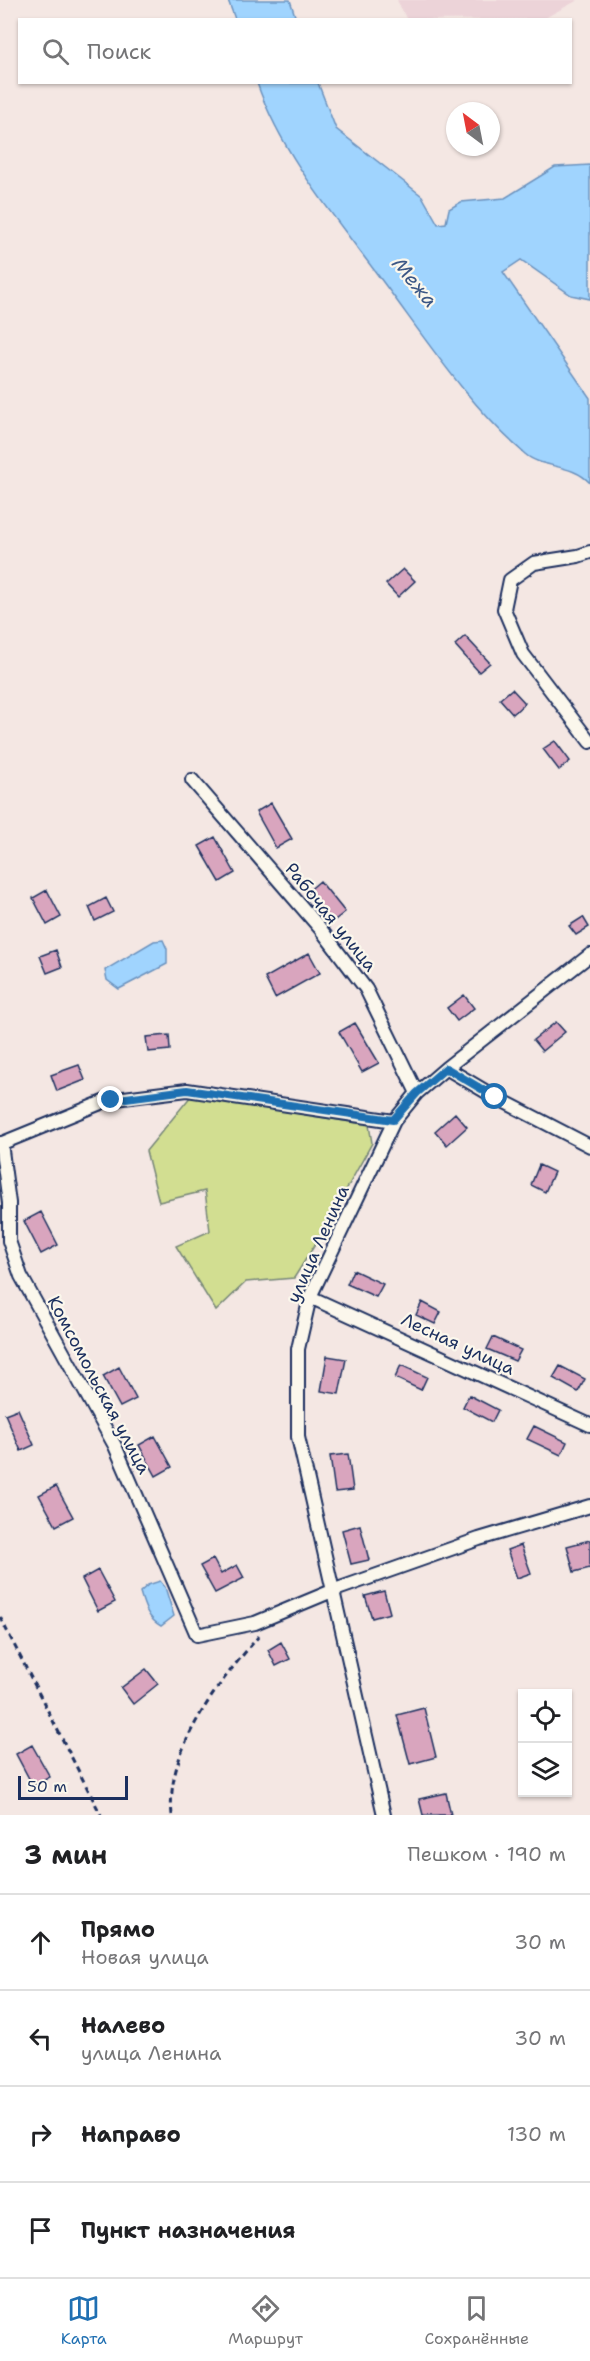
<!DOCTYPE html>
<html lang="ru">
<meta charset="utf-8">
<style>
:root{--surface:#fff;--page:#f2f2f2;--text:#202124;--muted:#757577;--line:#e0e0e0;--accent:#1f6fb2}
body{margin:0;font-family:"Shantell Sans",sans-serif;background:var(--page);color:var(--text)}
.controls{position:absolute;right:18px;bottom:18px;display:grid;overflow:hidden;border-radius:0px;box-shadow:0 2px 4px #0004}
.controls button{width:54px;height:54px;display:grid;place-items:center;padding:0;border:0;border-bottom:2px solid var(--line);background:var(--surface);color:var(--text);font:30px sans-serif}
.compass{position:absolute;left:446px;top:102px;width:54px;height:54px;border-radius:50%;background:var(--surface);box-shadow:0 2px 4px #0004;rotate:328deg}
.scale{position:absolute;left:18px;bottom:15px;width:110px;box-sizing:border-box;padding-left:6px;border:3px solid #1b2f5e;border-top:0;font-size:16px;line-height:21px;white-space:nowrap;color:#1b2f5e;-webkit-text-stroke:4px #fbf7ec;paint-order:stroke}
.stop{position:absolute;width:18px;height:18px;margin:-14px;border:4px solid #1f6fb2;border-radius:50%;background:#fff}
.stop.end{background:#1f6fb2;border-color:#fff;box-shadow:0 2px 6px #0008}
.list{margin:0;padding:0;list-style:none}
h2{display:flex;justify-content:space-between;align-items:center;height:78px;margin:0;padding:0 24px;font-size:26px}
h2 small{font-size:20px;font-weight:400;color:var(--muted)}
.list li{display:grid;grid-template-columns:39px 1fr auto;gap:18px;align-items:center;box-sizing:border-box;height:96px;padding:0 24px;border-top:2px solid var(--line)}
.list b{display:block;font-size:22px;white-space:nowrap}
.list p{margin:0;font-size:20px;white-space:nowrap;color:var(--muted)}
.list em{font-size:20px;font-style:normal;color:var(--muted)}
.icon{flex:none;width:33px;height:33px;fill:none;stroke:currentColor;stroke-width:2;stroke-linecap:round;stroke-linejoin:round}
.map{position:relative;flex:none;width:590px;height:1815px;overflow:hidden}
.search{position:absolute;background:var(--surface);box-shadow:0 2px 4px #0004;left:18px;right:18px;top:18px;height:66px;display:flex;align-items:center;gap:15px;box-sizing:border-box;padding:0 21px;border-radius:0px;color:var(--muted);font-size:22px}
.sheet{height:462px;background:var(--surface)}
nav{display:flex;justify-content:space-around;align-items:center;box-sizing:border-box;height:84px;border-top:2px solid var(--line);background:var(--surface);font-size:16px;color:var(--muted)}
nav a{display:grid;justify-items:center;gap:3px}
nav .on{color:var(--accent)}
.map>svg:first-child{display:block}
</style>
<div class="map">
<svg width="590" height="1815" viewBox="0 0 590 1815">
<rect width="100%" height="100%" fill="#f4e7e3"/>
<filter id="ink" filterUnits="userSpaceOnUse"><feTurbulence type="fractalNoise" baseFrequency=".0167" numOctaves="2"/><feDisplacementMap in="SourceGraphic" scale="12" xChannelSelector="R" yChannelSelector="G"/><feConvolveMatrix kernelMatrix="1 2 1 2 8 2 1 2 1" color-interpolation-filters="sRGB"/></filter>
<g filter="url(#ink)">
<path fill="#ecd3d8" d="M397,0h181l-35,19 -136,1z"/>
<path fill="#d2de91" stroke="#768678" stroke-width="1.5" d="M191,1096l178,29 3,18 -51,92 -27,43 -48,4 -30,29 -40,-65 34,-15 -5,-40 -46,11 -13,-51z"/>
<path fill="#a0d4fe" stroke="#6b92be" stroke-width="1.5" d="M228,0h62l6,19h-61z
M257,83h61l18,46 86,67 16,28 8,-1 3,-14 12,-7 44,-4 50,-31 35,-2v134l-19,-4 -50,-35 -18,12 87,126v85c-18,-20 -48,-14 -65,-29 -55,-48 -96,-110 -139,-168 -47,-64 -103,-128 -129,-203z
M163,940l4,9v15l-48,25 -12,-9 -2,-10 49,-29z
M160,1581l5,6 9,29 -13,10c-13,-7 -17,-20 -21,-34l8,-7z"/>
<path fill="#d9a5be" stroke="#1b2f5e" stroke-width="1.5" d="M403,569l12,12 -17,16 -12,-13z
M465,636l25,27 -11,9 -24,-27z
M512,689l13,14 -12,11 -13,-15z
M555,741l15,20 -11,9 -16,-21z
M271,803l21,36 -16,9 -20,-36z
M215,837l20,36 -15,9 -21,-36z
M320,881l25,31 -14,11 -24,-31z
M47,890l14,27 -14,8 -14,-27z
M106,898l7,14 -18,9 -6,-14z
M583,917l6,10 -13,8 -7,-9z
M56,950l6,17 -15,6 -7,-17z
M309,953l11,20 -45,25 -10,-20z
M464,995l10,13 -17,13 -10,-13z
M556,1022l9,10 -23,19 -9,-11z
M355,1023l24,40 -17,9 -23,-40z
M169,1035l1,15 -22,2 -2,-15z
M79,1065l6,15 -28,11 -6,-16z
M455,1113l12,14 -20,18 -12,-14z
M539,1165l15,7 -9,20 -14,-7z
M41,1212l17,33 -17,9 -17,-33z
M353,1270l30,14 -7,13 -29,-13z
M422,1302l19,10 -6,12 -19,-9z
M493,1337l28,13 -6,11 -28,-12z
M327,1356l19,3 -7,35 -18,-3z
M401,1365l26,12 -6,13 -26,-12z
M560,1366l25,13 -7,13 -25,-14z
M119,1367l17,32 -16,8 -17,-31z
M469,1395l29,15 -6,12 -29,-15z
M18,1409l16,36 -13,6 -16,-37z
M534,1426l33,16 -6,13 -34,-16z
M155,1436l17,31 -16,9 -17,-31z
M348,1454l5,36 -18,2 -5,-36z
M56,1486l17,31 -17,9 -17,-31z
M360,1525l9,35 -18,4 -9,-34z
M590,1540v28l-16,4 -7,-26z
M521,1545l10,28 -14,5 -10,-28z
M213,1559l8,15 16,-9 7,13 -29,15 -15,-27z
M98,1570l17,32 -17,9 -16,-32z
M384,1591l6,22 -18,5 -7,-22z
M281,1642l9,17 -14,7 -8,-16z
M146,1669l12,15 -25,20 -12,-16z
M424,1708l12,49 -26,7 -13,-49z
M32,1745l18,32 -17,9 -17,-32z
M446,1793l5,22h-28l-4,-16z"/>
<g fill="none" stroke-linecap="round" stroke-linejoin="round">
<g stroke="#1b2f5e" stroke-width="16">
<path id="minor" d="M590,552l-12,4 -44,7 -24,17 -6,29 19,45 67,88
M192,780l127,147 47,62 51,104
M446,1068l49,29 95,49
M1,1143l8,60v38l12,35 94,170 82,189 58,-12 77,-32 147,-52 111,-33
M0,1144l108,-44 79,-10 207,31
M310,1297l280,128
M384,1815l-86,-378v-88l12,-52 84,-176 23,-28 29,-25 144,-113"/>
</g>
<path stroke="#1b2f5e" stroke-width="3" stroke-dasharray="6 4.5" stroke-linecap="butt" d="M0,1617l101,198
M172,1815c-7,-65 47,-133 87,-179"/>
<use href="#minor" stroke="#fbf7ec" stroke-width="12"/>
</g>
</g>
<g fill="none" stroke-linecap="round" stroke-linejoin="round" filter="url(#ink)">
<path stroke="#1f6fb2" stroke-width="8" d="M111,1100l76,-10 206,30 24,-27 29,-25 49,29"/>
</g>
<g text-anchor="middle" stroke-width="4.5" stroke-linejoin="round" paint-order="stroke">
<g font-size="18" fill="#1b2f5e" stroke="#fbf7ec">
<text transform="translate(331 917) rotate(51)" y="6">Рабочая улица</text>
<text transform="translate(318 1244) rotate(-66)" y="6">улица Ленина</text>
<text transform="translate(458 1344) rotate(25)" y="6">Лесная улица</text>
<text transform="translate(99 1385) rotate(62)" y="6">Комсомольская улица</text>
</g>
<g font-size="20" font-style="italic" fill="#3c5886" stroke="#fbf7ec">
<text transform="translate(415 282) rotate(50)" y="7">Межа</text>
</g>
</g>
</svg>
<div class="controls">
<button><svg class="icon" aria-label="locate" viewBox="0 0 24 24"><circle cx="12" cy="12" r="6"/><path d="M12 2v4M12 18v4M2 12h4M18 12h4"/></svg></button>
<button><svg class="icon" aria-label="layers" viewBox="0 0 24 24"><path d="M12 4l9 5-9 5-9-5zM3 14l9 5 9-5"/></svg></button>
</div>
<svg class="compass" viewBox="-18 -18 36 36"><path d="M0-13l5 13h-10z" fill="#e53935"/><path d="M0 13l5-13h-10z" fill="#757577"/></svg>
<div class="scale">50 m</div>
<div class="stop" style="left:495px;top:1097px"></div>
<div class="stop end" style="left:111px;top:1100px"></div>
<div class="search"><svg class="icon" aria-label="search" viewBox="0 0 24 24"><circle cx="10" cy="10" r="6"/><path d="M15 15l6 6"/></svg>Поиск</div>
</div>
<section class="sheet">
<h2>3 мин<small>Пешком · 190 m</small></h2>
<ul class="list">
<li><svg class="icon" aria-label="ahead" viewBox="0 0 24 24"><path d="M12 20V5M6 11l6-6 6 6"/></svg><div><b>Прямо</b><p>Новая улица</p></div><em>30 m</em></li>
<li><svg class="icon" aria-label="left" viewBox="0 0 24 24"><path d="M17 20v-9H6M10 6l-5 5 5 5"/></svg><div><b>Налево</b><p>улица Ленина</p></div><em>30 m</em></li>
<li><svg class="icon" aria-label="right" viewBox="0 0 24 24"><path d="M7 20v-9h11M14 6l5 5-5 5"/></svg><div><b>Направо</b></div><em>130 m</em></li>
<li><svg class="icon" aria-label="arrive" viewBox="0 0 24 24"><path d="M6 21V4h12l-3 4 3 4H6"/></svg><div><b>Пункт назначения</b></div></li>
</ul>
</section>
<nav>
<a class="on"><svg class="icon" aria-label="map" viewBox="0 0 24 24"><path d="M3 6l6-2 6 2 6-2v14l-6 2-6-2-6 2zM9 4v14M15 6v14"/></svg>Карта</a>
<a><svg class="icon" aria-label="directions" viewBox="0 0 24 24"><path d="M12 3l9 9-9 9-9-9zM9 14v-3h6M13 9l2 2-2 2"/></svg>Маршрут</a>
<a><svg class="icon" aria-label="saved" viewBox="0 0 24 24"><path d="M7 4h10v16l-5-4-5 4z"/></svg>Сохранённые</a>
</nav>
